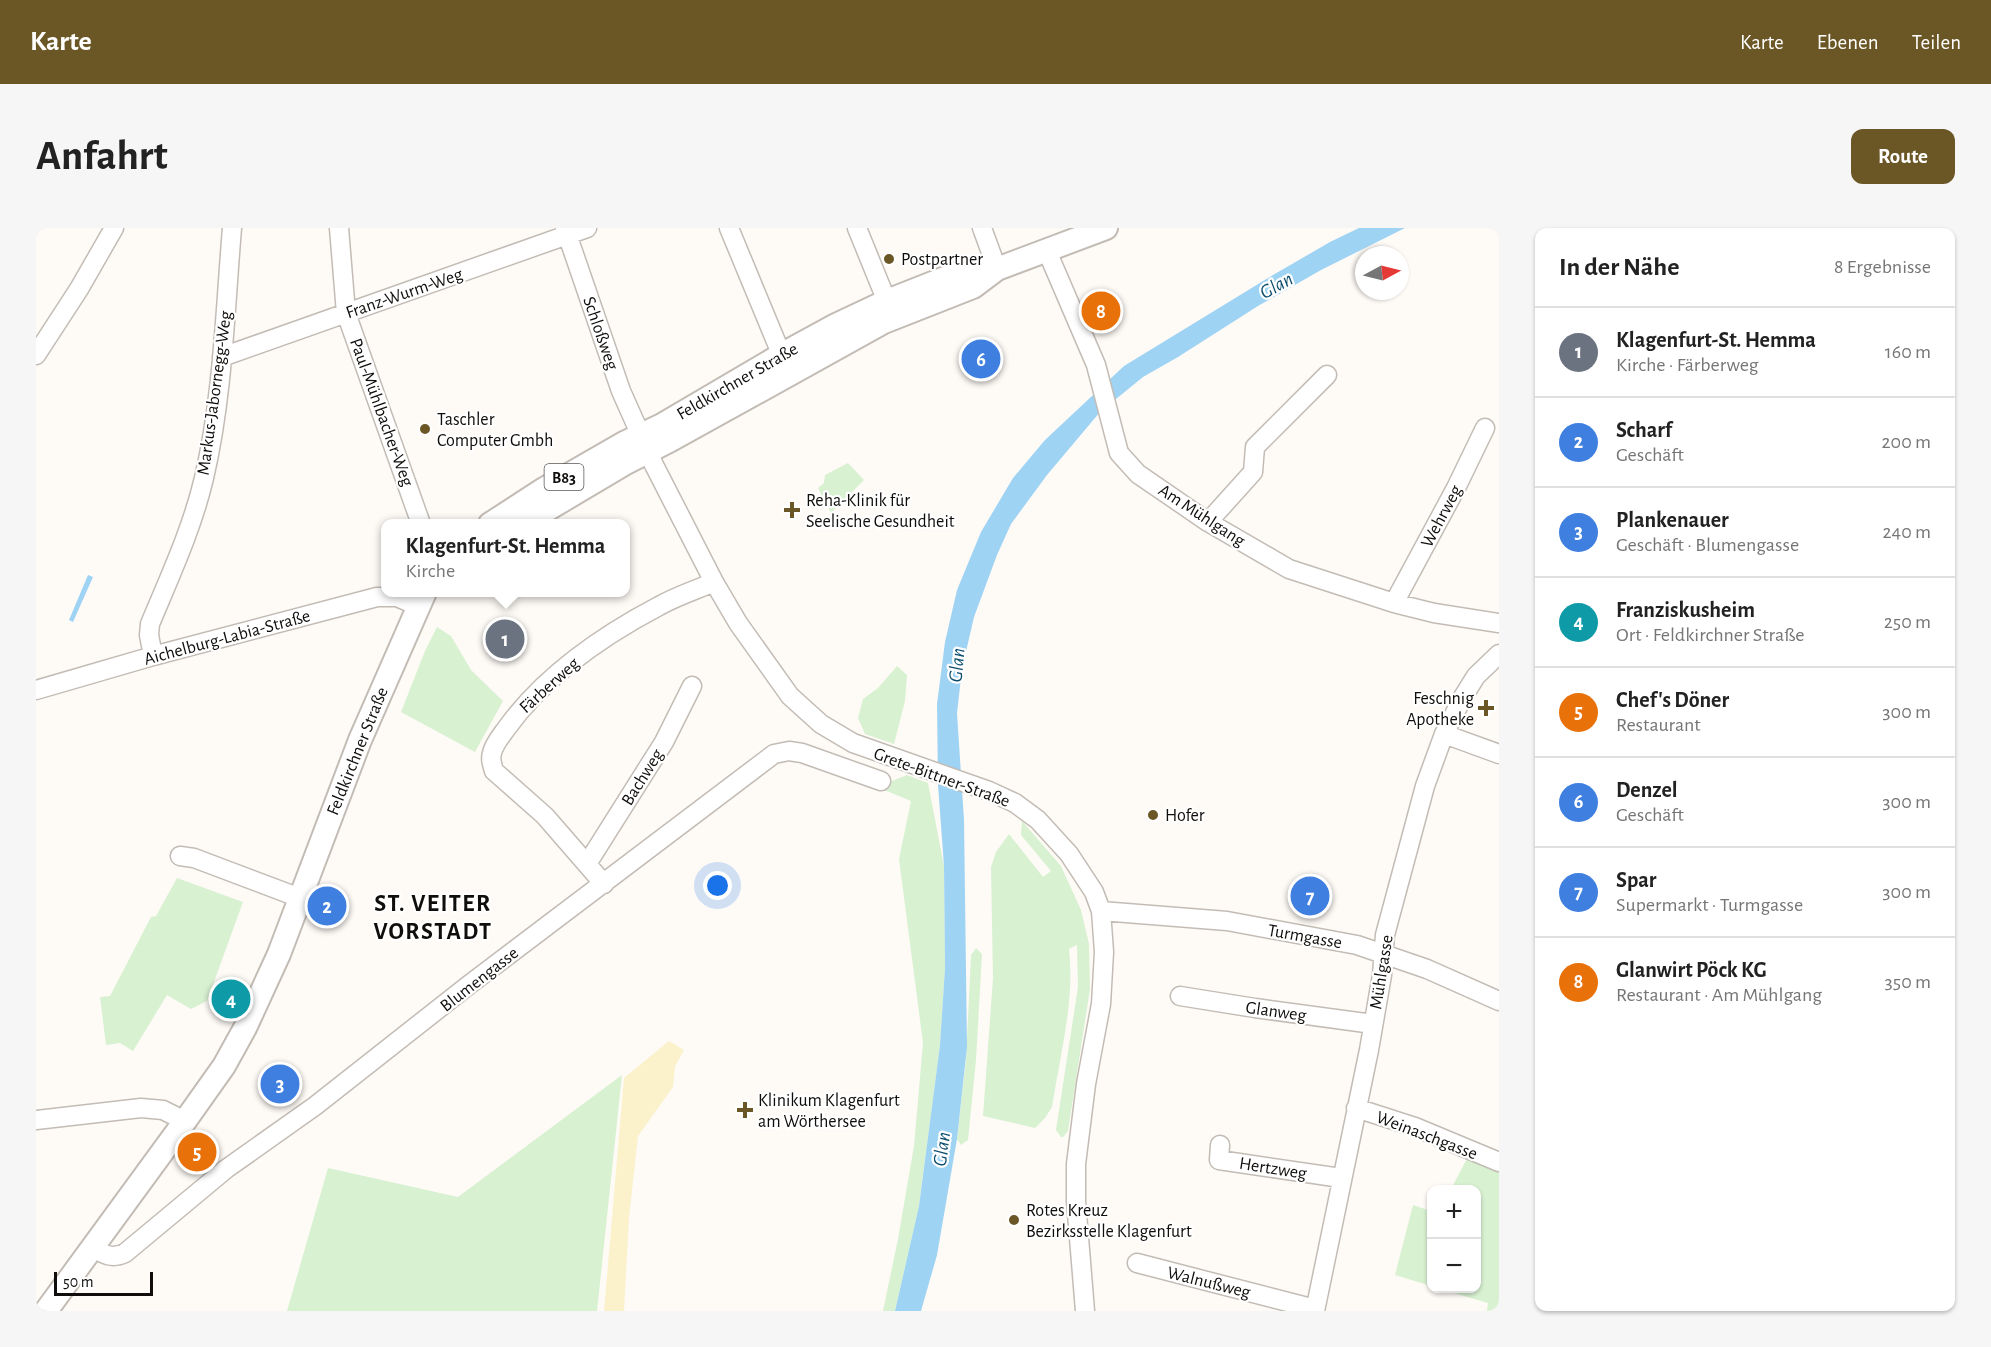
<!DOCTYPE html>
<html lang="de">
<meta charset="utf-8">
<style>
:root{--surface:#fff;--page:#f6f6f6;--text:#222;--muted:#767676;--line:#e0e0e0;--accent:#6b5625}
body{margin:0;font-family:"Alegreya Sans",sans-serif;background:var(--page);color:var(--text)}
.controls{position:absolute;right:18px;bottom:18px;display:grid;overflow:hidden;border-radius:12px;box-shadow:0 2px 4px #0004}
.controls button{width:54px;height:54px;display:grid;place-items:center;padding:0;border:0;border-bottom:2px solid var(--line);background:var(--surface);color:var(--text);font:30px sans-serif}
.compass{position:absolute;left:1319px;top:18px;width:54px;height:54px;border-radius:50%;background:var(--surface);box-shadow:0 2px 4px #0004;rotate:83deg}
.scale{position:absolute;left:18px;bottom:15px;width:99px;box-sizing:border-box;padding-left:6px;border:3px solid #100e0c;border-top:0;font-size:16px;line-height:21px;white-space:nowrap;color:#100e0c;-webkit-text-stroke:4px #fff;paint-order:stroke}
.you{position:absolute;left:682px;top:658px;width:21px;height:21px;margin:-15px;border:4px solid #fff;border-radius:50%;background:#1a73e8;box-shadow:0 0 0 9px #1a73e833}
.badge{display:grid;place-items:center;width:39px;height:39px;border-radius:50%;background:var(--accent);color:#fff;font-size:20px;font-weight:700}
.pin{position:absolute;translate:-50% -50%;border:3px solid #fff;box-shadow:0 2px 6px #0006}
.popup{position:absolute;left:345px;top:291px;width:249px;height:78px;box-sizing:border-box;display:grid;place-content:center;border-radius:12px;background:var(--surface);filter:drop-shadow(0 2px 4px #0005);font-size:20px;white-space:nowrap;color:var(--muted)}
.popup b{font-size:22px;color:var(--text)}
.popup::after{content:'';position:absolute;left:50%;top:100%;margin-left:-12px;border:12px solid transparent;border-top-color:var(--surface)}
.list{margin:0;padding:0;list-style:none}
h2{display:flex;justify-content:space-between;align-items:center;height:78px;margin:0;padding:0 24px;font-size:26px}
h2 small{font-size:20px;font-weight:400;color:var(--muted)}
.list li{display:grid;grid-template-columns:39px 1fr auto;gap:18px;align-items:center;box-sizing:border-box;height:90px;padding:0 24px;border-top:2px solid var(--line)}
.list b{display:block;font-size:22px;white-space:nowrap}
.list p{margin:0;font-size:20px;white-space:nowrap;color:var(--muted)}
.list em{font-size:20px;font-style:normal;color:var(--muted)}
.map{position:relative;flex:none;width:1463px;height:1083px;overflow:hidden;border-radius:12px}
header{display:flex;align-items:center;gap:36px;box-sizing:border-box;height:84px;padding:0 30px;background:var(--accent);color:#fff}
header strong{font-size:28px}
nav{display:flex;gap:33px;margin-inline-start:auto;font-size:21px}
.intro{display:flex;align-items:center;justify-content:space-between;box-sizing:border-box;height:144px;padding:0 36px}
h1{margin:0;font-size:42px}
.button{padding:15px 27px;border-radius:12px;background:var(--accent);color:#fff;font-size:21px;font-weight:700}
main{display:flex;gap:36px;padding:0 36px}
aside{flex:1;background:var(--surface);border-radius:12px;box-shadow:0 2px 4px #0004}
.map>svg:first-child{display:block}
</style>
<header>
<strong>Karte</strong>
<nav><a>Karte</a><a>Ebenen</a><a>Teilen</a></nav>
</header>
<div class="intro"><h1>Anfahrt</h1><a class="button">Route</a></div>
<main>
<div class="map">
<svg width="1463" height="1083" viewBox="0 0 1463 1083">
<rect width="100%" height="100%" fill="#fefaf6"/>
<path fill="#d8f1d1" d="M812,235l16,17 -33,33 -13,-25 6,-5 1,-8z
M401,399l14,9 20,34 32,31 -28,51 -74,-40 24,-61z
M861,438l10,9 -2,26 -11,43 -29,-10 -7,-16 5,-19 15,-11z
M871,547l21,8 16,83 1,102 -5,77 -21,161 -24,105h-12l15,-72 16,-93 9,-103 -24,-184 12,-58 -34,-14z
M986,593l39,45 20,44 8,34 1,45 -22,142 -5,6h-2l-5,-7 22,-143 -1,-42 -8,4c6,52 -9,106 -17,158l-7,11 -10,10 -52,-12 10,-138 -2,-111 5,-15 13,-18 34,43 8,-6 -30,-36z
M141,650l66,24 -36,99 -16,8 -24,-14 -34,56 -13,-8 -14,2 -6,-48 10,-1 41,-79 5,-1z
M940,720l6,6 -6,106 -8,80 -7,5 -4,-6 9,-80 5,-104z
M586,847l-25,236h-310l41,-143 130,29z
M1433,927l30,13v143h-12l1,-8 -48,-14 36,-1v-98l-25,-1z
M1377,977l18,6v75l-36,-11z"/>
<path fill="#fbf2cc" d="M633,813l15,9 -9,16 -2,21 -35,49 -9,82 -5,93h-20l20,-233z"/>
<path fill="#9ed3f4" d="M1323,0h46l-84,42 -63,36 -80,51 -35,20 -43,35 -53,63 -36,49 -14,31 -23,62 -12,52 -5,44 7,107 3,227 -10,92 -20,116 -16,56h-26l24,-105 21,-161 5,-77 -1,-102 -6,-81 -1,-81 8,-62 12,-52 24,-58 32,-54 32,-38 79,-74 144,-88 62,-36z
M52,347l5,2 -20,45 -4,-2z"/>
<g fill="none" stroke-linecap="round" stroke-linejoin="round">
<g stroke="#c3bcb5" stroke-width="21">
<path id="minor" d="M303,0l7,85 75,211
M529,0l56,163 33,74 60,117 24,41 52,73 31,28 32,19 136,48 26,12 23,17 31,34 25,38 7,19 3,41 -3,52 -15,80 -10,80v37l9,110
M693,0l58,140
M821,0l35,86
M946,0l15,41
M1011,23l49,114 23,88 19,21 70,48 81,47 105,34 40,10 65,10
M0,127l43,-66 35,-61
M186,129l365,-129
M1172,294l45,-50 2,-25 72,-72
M1358,375l62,-115 29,-60
M117,428l-4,-21 1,-11c20,-48 42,-95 54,-146 19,-81 21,-167 28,-250
M0,462l117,-34 224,-59h20l21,9
M1408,506l55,20
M144,628l14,2 106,40
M551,636l77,-122 28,-56
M568,656l-59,-68 -51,-45c-2,-7 -4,-12 -2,-18 2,-9 9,-17 14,-24 38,-53 96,-93 153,-123 18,-10 37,-16 55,-24
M1065,683l126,10 130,24 70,24 72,32
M1144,768l75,12 118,16
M1320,880l59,19 84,35
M0,892l105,-12 22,2 22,11
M1184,917l-1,15 122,18
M57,1020c12,7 19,11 32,5l101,-84 89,-63 155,-122 304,-230 15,-3 13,2 79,28
M1101,1035l178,46
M1279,1083l54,-261 13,-75 3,-40 40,-149 19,-52 19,-37 13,-21 23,-22"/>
</g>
<g stroke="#c3bcb5" stroke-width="26">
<path id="major" d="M454,296l54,-35 80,-46 38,-18 119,-70 55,-30 51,-24 81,-32h29
M487,296l101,-60 47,-24 213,-118 89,-35 24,-18 109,-41
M10,1083l139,-190 39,-55 21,-38 34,-74 81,-214 65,-148"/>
</g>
<use href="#minor" stroke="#fff" stroke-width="18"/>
<use href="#major" stroke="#fff" stroke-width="22"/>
</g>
<g fill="#6b5625" stroke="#fff" stroke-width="2">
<circle cx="853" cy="31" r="6"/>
<circle cx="389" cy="201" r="6"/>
<path d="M753 273h6v6h6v6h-6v6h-6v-6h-6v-6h6z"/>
<path d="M1447 471h6v6h6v6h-6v6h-6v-6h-6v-6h6z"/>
<circle cx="1117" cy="587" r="6"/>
<path d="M706 873h6v6h6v6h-6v6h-6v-6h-6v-6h6z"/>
<circle cx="978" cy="992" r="6"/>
</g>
<g text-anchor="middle" stroke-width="4.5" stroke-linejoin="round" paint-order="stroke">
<rect fill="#fff" stroke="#585655" stroke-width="1.5" x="508.5" y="236" width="39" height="26" rx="4.5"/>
<g font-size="16" font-weight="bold" fill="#100e0c">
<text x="528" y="255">B83</text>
</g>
<g font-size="18" fill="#100e0c" stroke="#fff" text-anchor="start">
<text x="865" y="37">Postpartner</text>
<text x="401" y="197">Taschler<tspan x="401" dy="21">Computer Gmbh</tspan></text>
<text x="770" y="278">Reha-Klinik für<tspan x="770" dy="21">Seelische Gesundheit</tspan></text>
<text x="1438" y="476" text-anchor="end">Feschnig<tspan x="1438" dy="21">Apotheke</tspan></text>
<text x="1129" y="593">Hofer</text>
<text x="722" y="878">Klinikum Klagenfurt<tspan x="722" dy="21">am Wörthersee</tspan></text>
<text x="990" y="988">Rotes Kreuz<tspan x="990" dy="21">Bezirksstelle Klagenfurt</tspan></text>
</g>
<g font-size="18" fill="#100e0c" stroke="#fff">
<text transform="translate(368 65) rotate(-19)" y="6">Franz-Wurm-Weg</text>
<text transform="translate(565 105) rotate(71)" y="6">Schloßweg</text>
<text transform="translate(701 153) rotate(-30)" y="6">Feldkirchner Straße</text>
<text transform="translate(178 165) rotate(-82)" y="6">Markus-Jabornegg-Weg</text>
<text transform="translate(346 184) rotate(70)" y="6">Paul-Mühlbacher-Weg</text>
<text transform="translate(1166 287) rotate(33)" y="6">Am Mühlgang</text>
<text transform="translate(1405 288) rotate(-62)" y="6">Wehrweg</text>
<text transform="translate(191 409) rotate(-15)" y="6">Aichelburg-Labia-Straße</text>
<text transform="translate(513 457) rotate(-42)" y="6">Färberweg</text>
<text transform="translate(321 523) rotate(-68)" y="6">Feldkirchner Straße</text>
<text transform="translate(606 549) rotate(-58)" y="6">Bachweg</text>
<text transform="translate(906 549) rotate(20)" y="6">Grete-Bittner-Straße</text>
<text transform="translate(1269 708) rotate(10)" y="6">Turmgasse</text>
<text transform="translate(1345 744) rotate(-81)" y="6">Mühlgasse</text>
<text transform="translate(443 751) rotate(-38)" y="6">Blumengasse</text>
<text transform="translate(1240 783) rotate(8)" y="6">Glanweg</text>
<text transform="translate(1391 907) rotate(21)" y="6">Weinaschgasse</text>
<text transform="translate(1237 940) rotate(9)" y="6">Hertzweg</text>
<text transform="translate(1173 1054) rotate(14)" y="6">Walnußweg</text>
</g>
<g font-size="20" font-style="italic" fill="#0d4e6f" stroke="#fff">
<text transform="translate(1240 57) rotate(-29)" y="7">Glan</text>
<text transform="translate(920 437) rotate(-85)" y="7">Glan</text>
<text transform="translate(905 921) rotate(-83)" y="7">Glan</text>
</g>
<g font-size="24" font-weight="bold" letter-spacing="1.5" fill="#100e0c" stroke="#fff">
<text x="397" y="683">ST. VEITER<tspan x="397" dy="28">VORSTADT</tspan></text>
</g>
</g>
</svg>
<div class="controls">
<button>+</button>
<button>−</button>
</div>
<svg class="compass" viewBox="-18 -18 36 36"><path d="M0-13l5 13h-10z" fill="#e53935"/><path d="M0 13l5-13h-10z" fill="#767676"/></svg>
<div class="scale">50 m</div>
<div class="you"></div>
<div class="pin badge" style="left:469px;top:411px;background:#6b7280">1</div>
<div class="popup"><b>Klagenfurt-St. Hemma</b>Kirche</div>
<div class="pin badge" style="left:291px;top:678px;background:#3f7fe0">2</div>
<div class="pin badge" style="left:244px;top:856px;background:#3f7fe0">3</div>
<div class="pin badge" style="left:195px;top:771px;background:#0f9aa8">4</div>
<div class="pin badge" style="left:161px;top:924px;background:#e8710a">5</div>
<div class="pin badge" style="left:945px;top:131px;background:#3f7fe0">6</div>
<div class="pin badge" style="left:1274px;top:668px;background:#3f7fe0">7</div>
<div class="pin badge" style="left:1065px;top:83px;background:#e8710a">8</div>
</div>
<aside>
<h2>In der Nähe<small>8 Ergebnisse</small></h2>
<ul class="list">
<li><span class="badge" style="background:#6b7280">1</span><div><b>Klagenfurt-St. Hemma</b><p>Kirche · Färberweg</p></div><em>160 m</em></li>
<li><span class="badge" style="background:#3f7fe0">2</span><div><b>Scharf</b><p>Geschäft</p></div><em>200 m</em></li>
<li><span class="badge" style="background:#3f7fe0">3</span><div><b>Plankenauer</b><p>Geschäft · Blumengasse</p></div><em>240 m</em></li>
<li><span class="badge" style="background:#0f9aa8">4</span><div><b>Franziskusheim</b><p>Ort · Feldkirchner Straße</p></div><em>250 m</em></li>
<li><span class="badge" style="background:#e8710a">5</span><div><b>Chef's Döner</b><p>Restaurant</p></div><em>300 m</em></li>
<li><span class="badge" style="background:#3f7fe0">6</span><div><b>Denzel</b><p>Geschäft</p></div><em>300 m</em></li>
<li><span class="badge" style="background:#3f7fe0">7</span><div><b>Spar</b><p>Supermarkt · Turmgasse</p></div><em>300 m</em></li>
<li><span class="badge" style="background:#e8710a">8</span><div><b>Glanwirt Pöck KG</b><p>Restaurant · Am Mühlgang</p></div><em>350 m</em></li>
</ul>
</aside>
</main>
